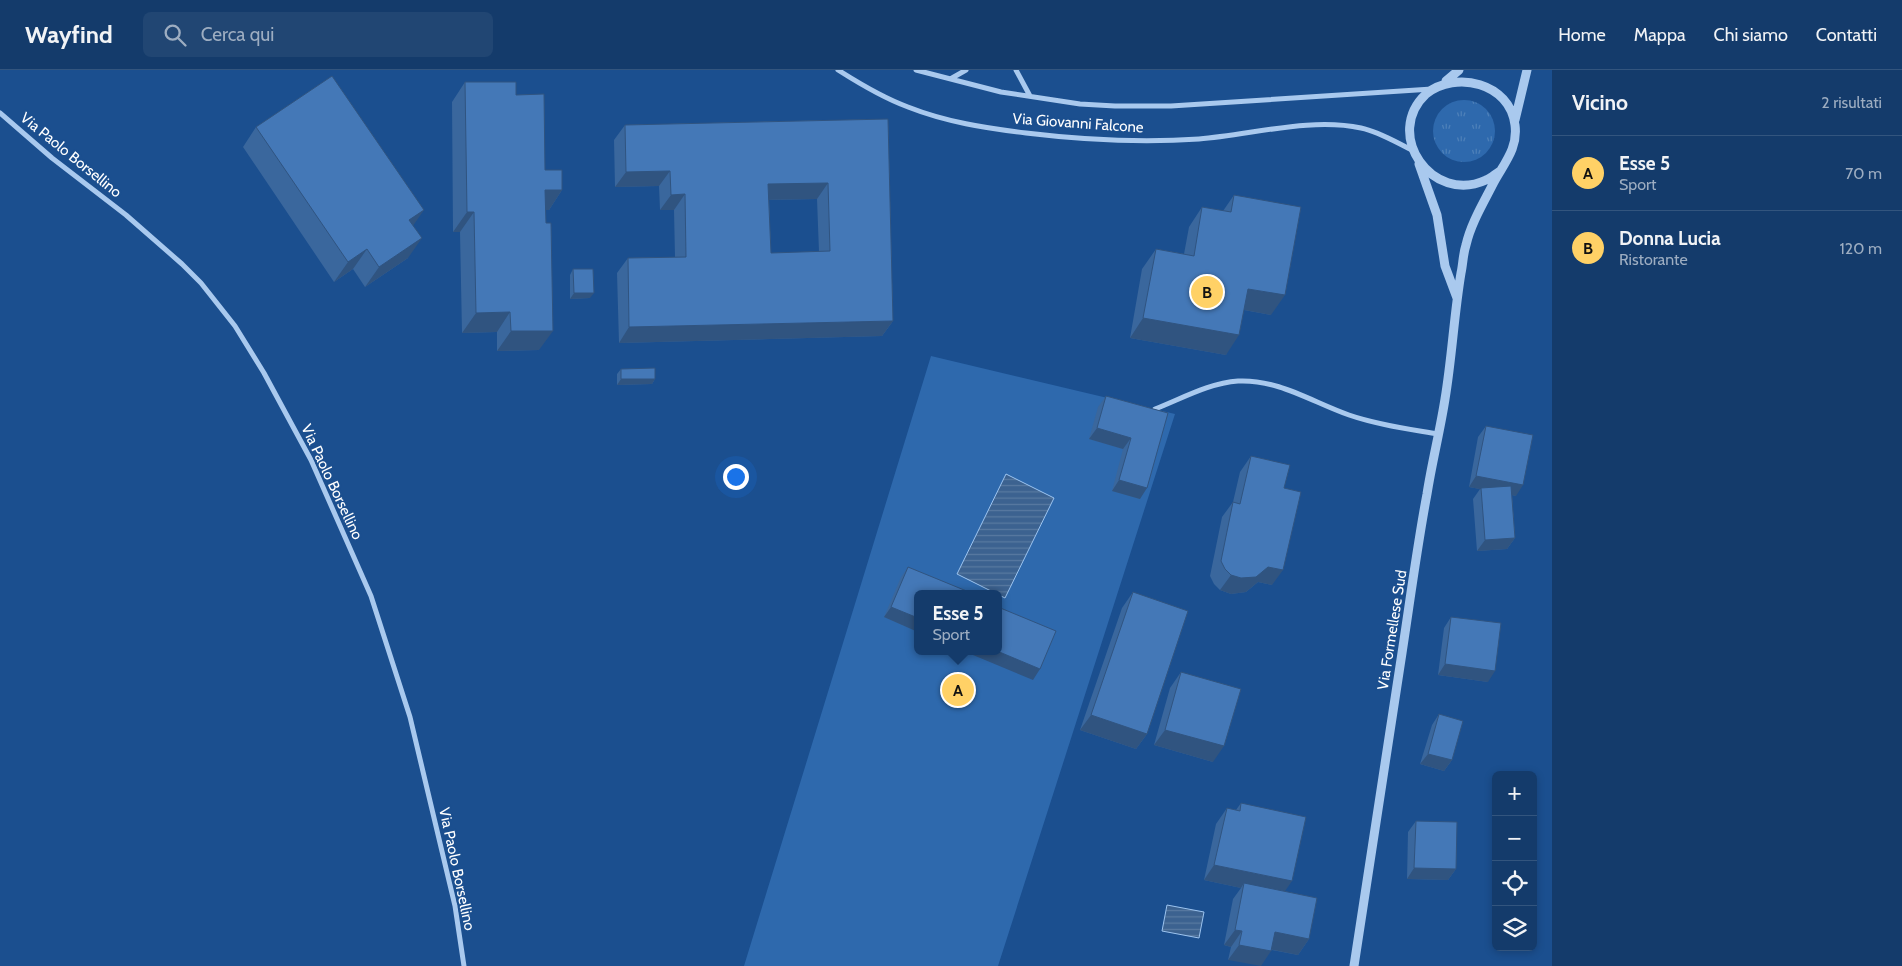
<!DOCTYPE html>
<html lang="it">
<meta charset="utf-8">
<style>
:root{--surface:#143b6b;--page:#214673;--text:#f1f3f6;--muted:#9dadc1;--line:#33557e;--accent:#ffd166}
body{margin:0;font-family:Cabin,sans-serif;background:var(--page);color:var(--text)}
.controls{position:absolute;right:15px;bottom:15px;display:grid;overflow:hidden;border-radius:8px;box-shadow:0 2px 8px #0003}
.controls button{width:45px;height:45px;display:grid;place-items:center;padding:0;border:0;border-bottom:1px solid var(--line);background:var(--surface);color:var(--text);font:25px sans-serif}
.you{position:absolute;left:735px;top:406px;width:18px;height:18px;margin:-12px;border:4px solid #fff;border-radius:50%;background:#1a73e8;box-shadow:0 0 0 8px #1a73e833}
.badge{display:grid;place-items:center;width:32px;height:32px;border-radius:50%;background:var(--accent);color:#111;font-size:16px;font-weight:700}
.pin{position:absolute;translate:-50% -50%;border:2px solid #fff;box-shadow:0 1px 5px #0006}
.popup{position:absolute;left:914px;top:520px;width:88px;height:65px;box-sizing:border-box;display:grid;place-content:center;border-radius:8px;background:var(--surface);filter:drop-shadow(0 1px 4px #0005);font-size:16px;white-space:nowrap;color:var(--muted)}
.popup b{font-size:19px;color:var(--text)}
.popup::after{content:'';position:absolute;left:50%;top:100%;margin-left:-10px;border:10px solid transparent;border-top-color:var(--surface)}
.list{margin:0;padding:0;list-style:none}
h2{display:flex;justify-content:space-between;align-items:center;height:65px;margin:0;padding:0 20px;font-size:21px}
h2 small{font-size:16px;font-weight:400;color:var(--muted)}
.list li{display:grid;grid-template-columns:32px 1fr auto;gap:15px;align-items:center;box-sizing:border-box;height:75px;padding:0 20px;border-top:1px solid var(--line)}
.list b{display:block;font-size:19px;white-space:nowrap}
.list p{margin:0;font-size:16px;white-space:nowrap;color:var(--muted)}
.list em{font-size:16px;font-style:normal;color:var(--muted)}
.icon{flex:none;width:28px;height:28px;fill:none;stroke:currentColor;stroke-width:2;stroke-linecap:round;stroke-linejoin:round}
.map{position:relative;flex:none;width:1552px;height:896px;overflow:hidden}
header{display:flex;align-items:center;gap:30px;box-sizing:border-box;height:70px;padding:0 25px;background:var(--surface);border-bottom:1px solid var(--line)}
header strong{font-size:24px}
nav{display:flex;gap:28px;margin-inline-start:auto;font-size:18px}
.search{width:350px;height:45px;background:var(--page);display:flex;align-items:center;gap:12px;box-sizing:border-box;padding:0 18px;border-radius:8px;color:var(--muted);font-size:19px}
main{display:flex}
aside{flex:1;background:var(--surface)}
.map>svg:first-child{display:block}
</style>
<header>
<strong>Wayfind</strong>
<div class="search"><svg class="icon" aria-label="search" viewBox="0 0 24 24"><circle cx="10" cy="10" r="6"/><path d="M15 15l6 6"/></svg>Cerca qui</div>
<nav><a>Home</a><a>Mappa</a><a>Chi siamo</a><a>Contatti</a></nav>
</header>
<main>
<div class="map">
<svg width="1552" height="896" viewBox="0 0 1552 896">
<defs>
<pattern id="grass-tufts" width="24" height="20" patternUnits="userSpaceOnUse" patternTransform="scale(1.25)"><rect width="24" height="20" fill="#2e69ad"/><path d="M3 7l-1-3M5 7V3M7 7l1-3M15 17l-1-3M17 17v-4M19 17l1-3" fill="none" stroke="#4d80b9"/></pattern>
<pattern id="water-rules" width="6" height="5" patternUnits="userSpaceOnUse" patternTransform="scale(1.25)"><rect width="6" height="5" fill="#3c6290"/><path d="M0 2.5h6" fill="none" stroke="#597aa1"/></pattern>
</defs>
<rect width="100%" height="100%" fill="#1b4f8f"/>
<path fill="url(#grass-tufts)" d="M1433 61a31 31 0 1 1 62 0a31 31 0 1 1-62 0Z"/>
<path fill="#2e69ad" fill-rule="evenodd" d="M931,286l244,58 -177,552h-254zM918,524h80v57h-80z"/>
<path fill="url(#water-rules)" stroke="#9cc4f0" d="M1006,404l48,24 -49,100 -48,-24z
M1167,835l37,7 -5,26 -37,-7z"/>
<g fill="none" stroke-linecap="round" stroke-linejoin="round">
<path stroke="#a9c9ee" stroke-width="5" d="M838,0c22,14 45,28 70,37 38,15 77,21 118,26 58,7 115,10 173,6 52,-4 111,-22 162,-11 19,4 36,15 53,23
M916,0l85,22 79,12 35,2h56l261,-17
M1016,0l14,26
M952,8l14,-8
M0,43l52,45 74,57 56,49 19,19 34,43 29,47 47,87 60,136 39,121 45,189 9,60
M1155,339c26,-10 54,-26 83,-28 40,-2 74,21 111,34 29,10 60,14 89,19"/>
<path stroke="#a9c9ee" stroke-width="9" d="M1446,11l13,-11
M1515,50l12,-50
M1419,94l18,51 8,51 12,32
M1354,896c15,-104 32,-208 48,-313 8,-52 15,-106 25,-159 5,-32 13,-63 18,-95 7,-42 9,-84 16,-126 2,-9 2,-19 5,-28 5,-22 18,-43 28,-63 11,-20 24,-34 21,-57 -5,-42 -59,-55 -89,-31 -43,40 6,111 60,86 5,-2 9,-6 14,-9"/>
</g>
<path fill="#3a679d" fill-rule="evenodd" d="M465,12l51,13 29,75 17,20 -13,20h-4l-6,140 -42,1v-19l-35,1 -2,-101h-7l-1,-130z
M888,49l5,202 -11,15 -263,7 -2,-70 11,-15 47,-1 -1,-47h-14l-1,-24 -44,1 -1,-47 11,-15zM817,129l2,53 -48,1 -2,-53z
M256,57l157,98 -5,33 -43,29 -12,-18 -19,13 -91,-135z
M1234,125l37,120 -27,-5 -18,45 -96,-17 12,-69 14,-20 28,5 5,-27 13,-20 21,4z
M573,199l17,29 -20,1v-24z
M621,299l34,10 -3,5 -35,1v-11z
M1106,326l62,17 -28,86 -28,-8 11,-42 -34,-10 9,-32z
M1486,356l30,70 -4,-1 3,43 -8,11 -30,2 -4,-52 7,-10 -11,-2 9,-50z
M1251,386l33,32 -12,97 -14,-3 -12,10 -15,2 -11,-4 -6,-6 -4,-8 12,-59 11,-15 7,-30z
M908,497l10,27v38l-34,-15 17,-40z
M1133,522l14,142 -11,15 -56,-19 42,-122z
M1451,547l37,65 -50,-7 6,-47z
M1181,602l32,90 -59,-17 16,-57z
M1439,644l13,46 -8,11 -24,-7 12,-39z
M1241,733l68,136 -11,16 -26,-5 -44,10 3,-13 -7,-2 9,-46 8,-11 -37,-8 12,-56 11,-16 9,2z
M1416,751l40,48 -8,11 -41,-1 1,-47z"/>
<path fill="#305480" d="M670,101l-11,15 -44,1 11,-15z
M828,113l-11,16 -59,1 10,-16z
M545,120h17l-13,20h-18z
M685,124l-11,16h-14l11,-15z
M424,140l-14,20 -1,-10z
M467,142h7l-14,20h-7z
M422,168l-14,20 -43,29 14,-20z
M367,179l-14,20 -19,13 14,-20z
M1248,219l37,6 -14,20 -37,-7z
M574,223h20l-4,5 -20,1z
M510,242l-13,20 -35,1 14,-20z
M1143,248l96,17 -13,20 -96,-17z
M893,251l-11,15 -263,7 10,-16z
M511,261h42l-14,19 -42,1z
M621,309h34l-3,5 -35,1z
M1097,358l34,10 -8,11 -34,-10z
M1476,406l47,9 -7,11 -47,-9z
M1119,410l28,8 -7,11 -28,-8z
M1515,468l-8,11 -30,2 8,-11z
M1268,497l15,3 -11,15 -14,-3 -12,10 -15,2 -11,-4 11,-15z
M891,537l27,11v14l-34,-15z
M975,581h22l43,18 -7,11 -60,-25z
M1445,594l50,7 -7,11 -50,-7z
M1091,645l56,19 -11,15 -56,-19z
M1165,660l59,16 -11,16 -59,-17z
M1428,684l24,6 -8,11 -24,-7z
M1214,795l78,16 -11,16 -37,-14 -3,5 -37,-8z
M1414,798l42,1 -8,11 -41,-1z
M1235,860l7,1 -11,16 -7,-2z
M1275,862l34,7 -11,16 -34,-7z
M1239,875l32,6 -10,15 -33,-6z"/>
<path fill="#4478b7" stroke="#305480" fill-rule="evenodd" d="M332,6l92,134 -15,10 13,18 -43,29 -12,-18 -19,13 -92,-135z
M465,12h51v13l28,-1 1,76h17v20h-17l1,33h5l2,108h-42l-1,-19 -34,1 -2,-101h-7z
M888,49l5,202 -264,6 -1,-69 58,-1 -1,-63 -14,1 -1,-24 -44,1 -1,-47zM828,113l2,68 -59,2 -3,-69z
M1234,125l67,12 -16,88 -37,-6 -9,46 -96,-17 13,-69 38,7 8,-49 29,5z
M573,199h20l1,24h-20z
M655,298v11h-34v-10z
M1106,326l62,17 -21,75 -28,-8 12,-42 -34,-10z
M1486,356l47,9 -10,50 -47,-9z
M1251,386l39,9 -6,23 17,4 -18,78 -15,-3 -12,10 -15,1 -10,-3 -6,-6 -4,-8 12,-59 7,2z
M1511,416l4,52 -30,2 -4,-52z
M908,497l61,25v2h-51v24l-27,-11z
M1133,522l55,19 -41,123 -56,-19z
M998,537l58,24 -16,38 -43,-18h1z
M1451,547l50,6 -6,48 -50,-7z
M1181,602l60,17 -17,57 -59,-16z
M1439,644l24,7 -11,39 -24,-6z
M1241,733l65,14 -14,64 -78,-16 13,-57 13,3z
M1416,751l41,1 -1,47 -42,-1z
M1244,813l73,15 -8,41 -34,-7 -4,19 -32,-6 3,-14 -7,-1z"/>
<g text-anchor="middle" stroke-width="4" stroke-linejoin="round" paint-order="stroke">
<g font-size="15" fill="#fff" stroke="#1b4f8f">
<text transform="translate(1078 53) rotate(4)" y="5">Via Giovanni Falcone</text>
<text transform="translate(71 85) rotate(39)" y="5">Via Paolo Borsellino</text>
<text transform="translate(332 412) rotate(65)" y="5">Via Paolo Borsellino</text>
<text transform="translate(1392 560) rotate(-81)" y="5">Via Formellese Sud</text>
<text transform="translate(457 799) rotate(78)" y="5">Via Paolo Borsellino</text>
</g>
</g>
</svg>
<div class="controls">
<button>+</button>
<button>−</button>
<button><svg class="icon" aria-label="locate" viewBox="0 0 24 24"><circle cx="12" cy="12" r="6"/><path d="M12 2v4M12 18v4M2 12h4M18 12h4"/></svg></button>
<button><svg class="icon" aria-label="layers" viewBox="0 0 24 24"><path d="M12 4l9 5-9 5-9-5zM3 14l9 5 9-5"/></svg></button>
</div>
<div class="you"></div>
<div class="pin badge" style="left:958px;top:620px">A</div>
<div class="popup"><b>Esse 5</b>Sport</div>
<div class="pin badge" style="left:1207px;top:222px">B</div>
</div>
<aside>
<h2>Vicino<small>2 risultati</small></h2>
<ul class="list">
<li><span class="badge">A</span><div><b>Esse 5</b><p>Sport</p></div><em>70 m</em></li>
<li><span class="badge">B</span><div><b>Donna Lucia</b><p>Ristorante</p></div><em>120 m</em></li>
</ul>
</aside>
</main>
